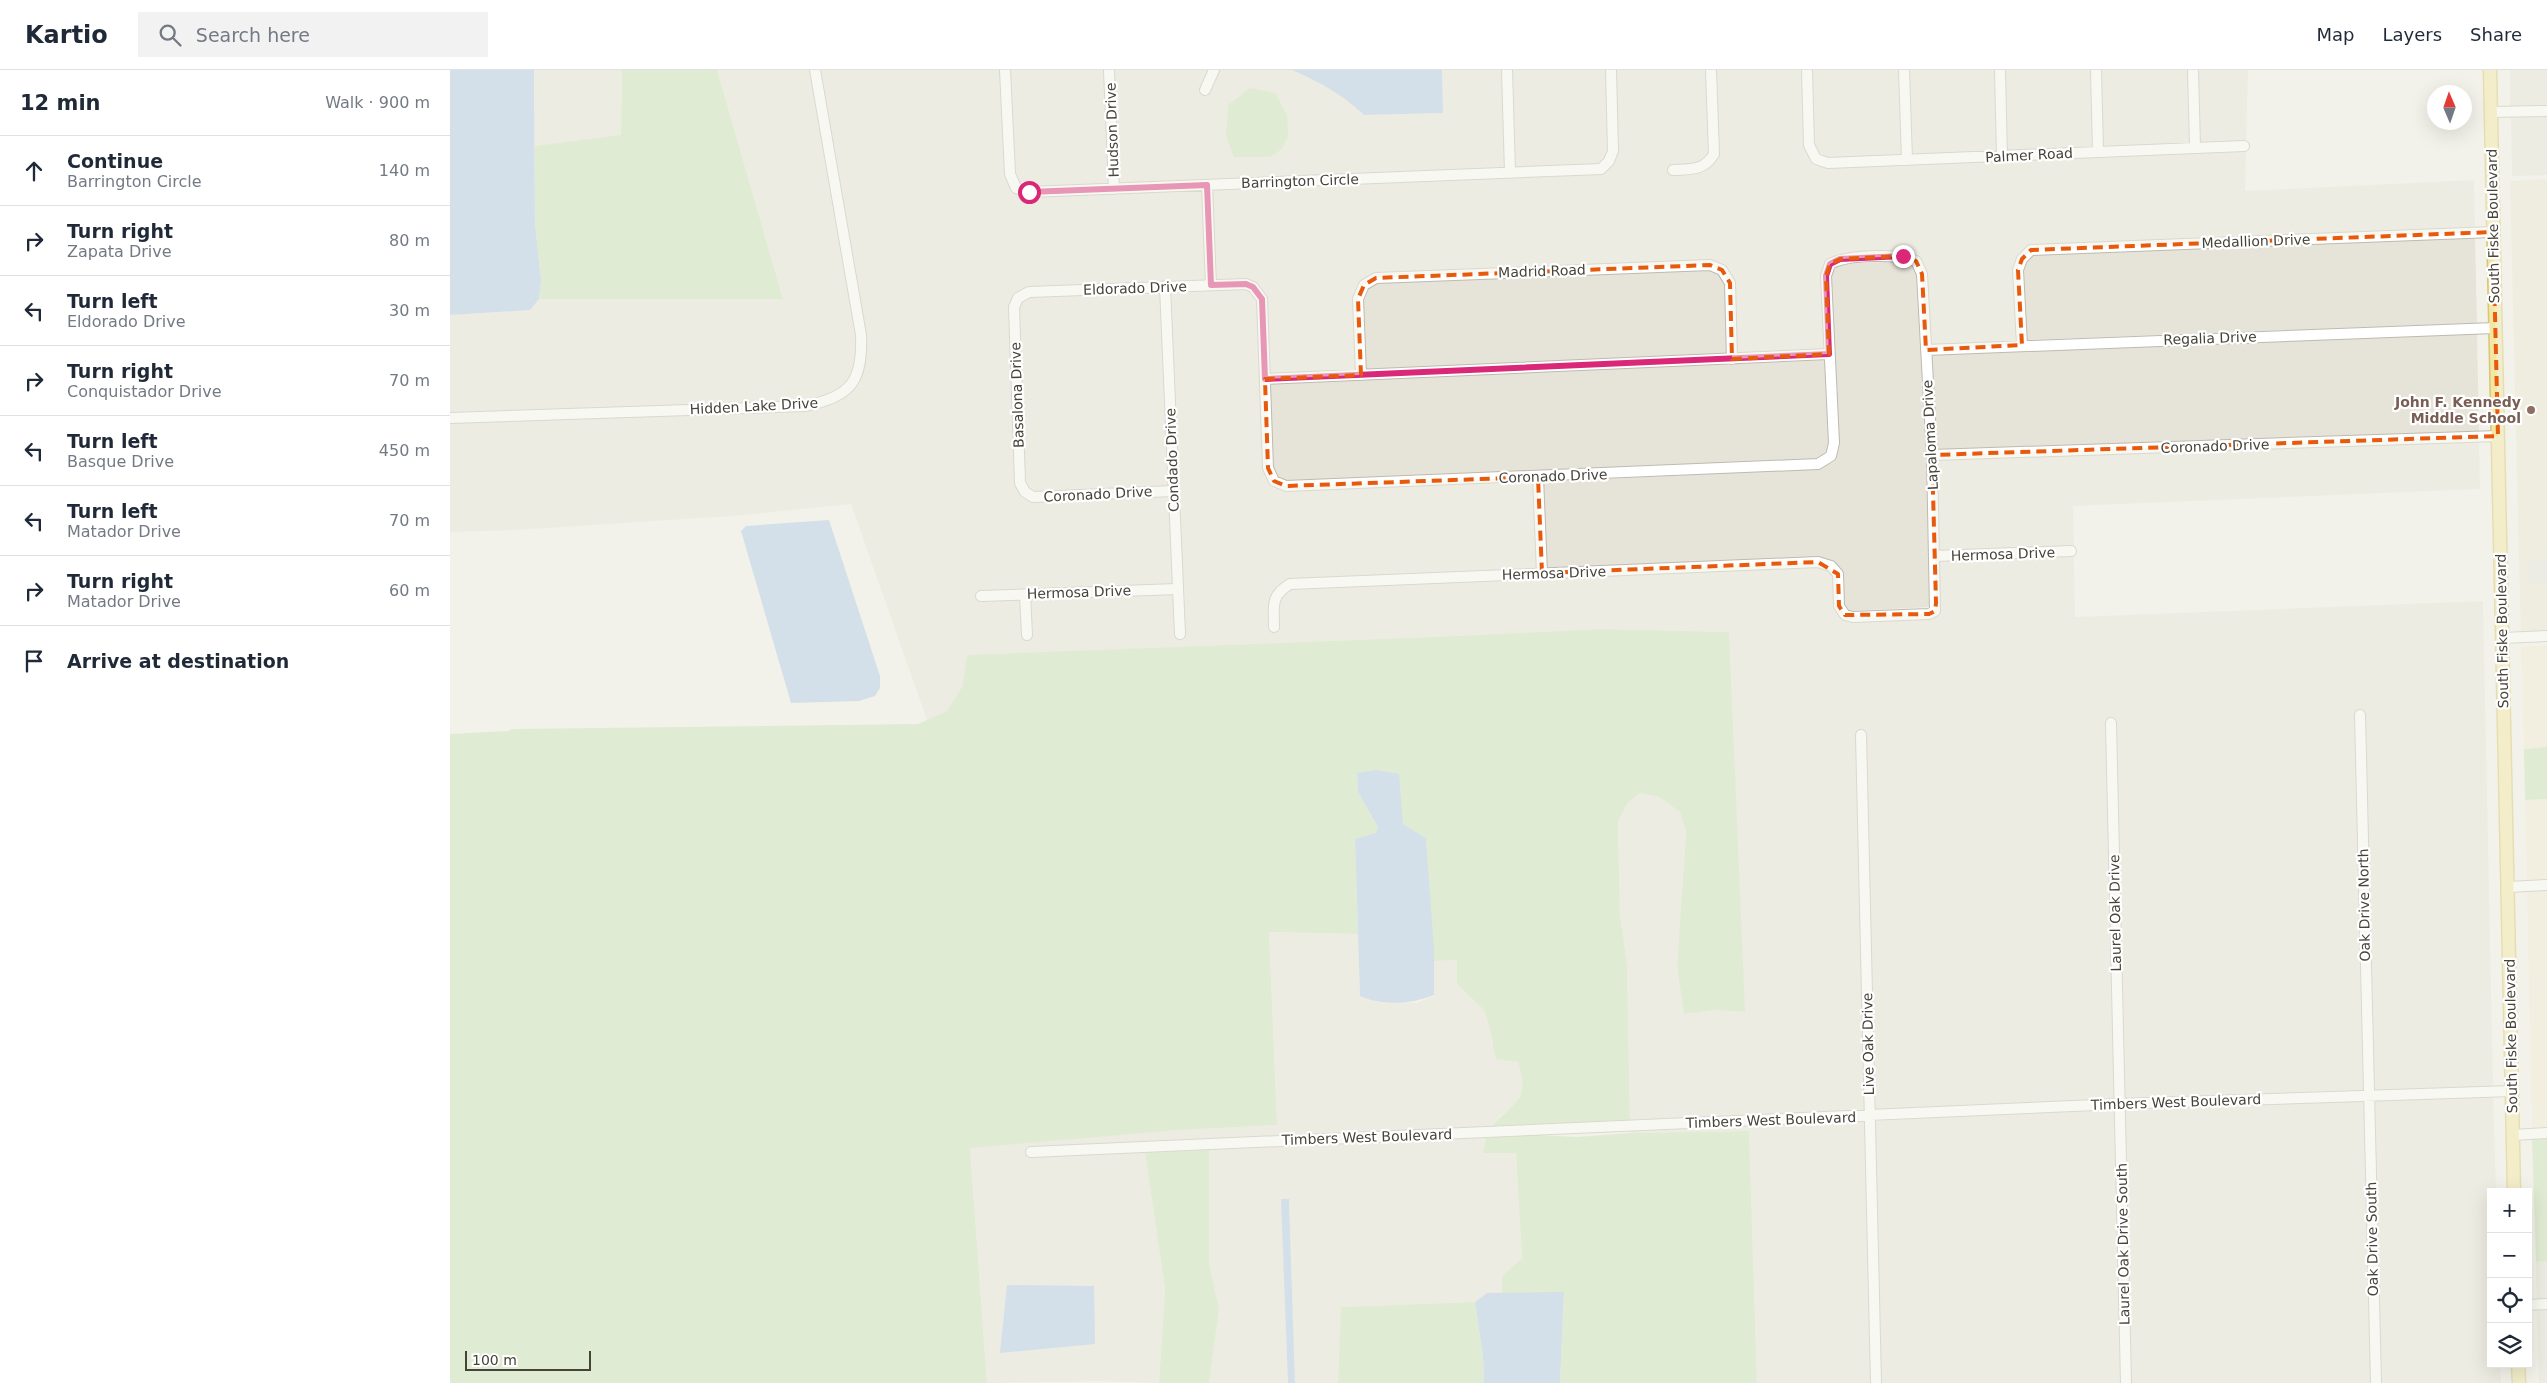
<!DOCTYPE html>
<meta charset="utf-8">
<style>
:root{--surface:#fff;--page:#f2f2f3;--text:#1f2937;--muted:#747a83;--line:#e0e1e3}
body{margin:0;font-family:"DejaVu Sans",sans-serif;background:var(--page);color:var(--text)}
.controls{position:absolute;right:15px;bottom:15px;display:grid;overflow:hidden;border-radius:0px;box-shadow:0 5px 20px #0002}
.controls button{width:45px;height:45px;display:grid;place-items:center;padding:0;border:0;border-bottom:1px solid var(--line);background:var(--surface);color:var(--text);font:25px sans-serif}
.compass{position:absolute;left:1977px;top:15px;width:45px;height:45px;border-radius:50%;background:var(--surface);box-shadow:0 5px 20px #0002;rotate:358deg}
.scale{position:absolute;left:15px;bottom:12px;width:126px;box-sizing:border-box;padding-left:5px;border:2px solid #464339;border-top:0;font-size:14px;line-height:18px;white-space:nowrap;color:#464339;-webkit-text-stroke:4px #fff;paint-order:stroke}
.stop{position:absolute;width:15px;height:15px;margin:-11px;border:4px solid #db2777;border-radius:50%;background:#fff}
.stop.end{background:#db2777;border-color:#fff;box-shadow:0 1px 5px #0008}
.list{margin:0;padding:0;list-style:none}
h2{display:flex;justify-content:space-between;align-items:center;height:65px;margin:0;padding:0 20px;font-size:21px}
h2 small{font-size:16px;font-weight:400;color:var(--muted)}
.list li{display:grid;grid-template-columns:32px 1fr auto;gap:15px;align-items:center;box-sizing:border-box;height:70px;padding:0 20px;border-top:1px solid var(--line)}
.list b{display:block;font-size:19px;white-space:nowrap}
.list p{margin:0;font-size:16px;white-space:nowrap;color:var(--muted)}
.list em{font-size:16px;font-style:normal;color:var(--muted)}
.icon{flex:none;width:28px;height:28px;fill:none;stroke:currentColor;stroke-width:2;stroke-linecap:round;stroke-linejoin:round}
.map{position:relative;flex:none;width:2097px;height:1313px;overflow:hidden}
header{display:flex;align-items:center;gap:30px;box-sizing:border-box;height:70px;padding:0 25px;background:var(--surface);border-bottom:1px solid var(--line)}
header strong{font-size:24px}
nav{display:flex;gap:28px;margin-inline-start:auto;font-size:18px}
.search{width:350px;height:45px;background:var(--page);display:flex;align-items:center;gap:12px;box-sizing:border-box;padding:0 18px;border-radius:0px;color:var(--muted);font-size:19px}
main{display:flex}
aside{flex:1;background:var(--surface)}
.map>svg:first-child{display:block}
</style>
<header>
<strong>Kartio</strong>
<div class="search"><svg class="icon" aria-label="search" viewBox="0 0 24 24"><circle cx="10" cy="10" r="6"/><path d="M15 15l6 6"/></svg>Search here</div>
<nav><a>Map</a><a>Layers</a><a>Share</a></nav>
</header>
<main>
<aside>
<h2>12 min<small>Walk · 900 m</small></h2>
<ul class="list">
<li><svg class="icon" aria-label="ahead" viewBox="0 0 24 24"><path d="M12 20V5M6 11l6-6 6 6"/></svg><div><b>Continue</b><p>Barrington Circle</p></div><em>140 m</em></li>
<li><svg class="icon" aria-label="right" viewBox="0 0 24 24"><path d="M7 20v-9h11M14 6l5 5-5 5"/></svg><div><b>Turn right</b><p>Zapata Drive</p></div><em>80 m</em></li>
<li><svg class="icon" aria-label="left" viewBox="0 0 24 24"><path d="M17 20v-9H6M10 6l-5 5 5 5"/></svg><div><b>Turn left</b><p>Eldorado Drive</p></div><em>30 m</em></li>
<li><svg class="icon" aria-label="right" viewBox="0 0 24 24"><path d="M7 20v-9h11M14 6l5 5-5 5"/></svg><div><b>Turn right</b><p>Conquistador Drive</p></div><em>70 m</em></li>
<li><svg class="icon" aria-label="left" viewBox="0 0 24 24"><path d="M17 20v-9H6M10 6l-5 5 5 5"/></svg><div><b>Turn left</b><p>Basque Drive</p></div><em>450 m</em></li>
<li><svg class="icon" aria-label="left" viewBox="0 0 24 24"><path d="M17 20v-9H6M10 6l-5 5 5 5"/></svg><div><b>Turn left</b><p>Matador Drive</p></div><em>70 m</em></li>
<li><svg class="icon" aria-label="right" viewBox="0 0 24 24"><path d="M7 20v-9h11M14 6l5 5-5 5"/></svg><div><b>Turn right</b><p>Matador Drive</p></div><em>60 m</em></li>
<li><svg class="icon" aria-label="arrive" viewBox="0 0 24 24"><path d="M6 21V4h12l-3 4 3 4H6"/></svg><div><b>Arrive at destination</b></div></li>
</ul>
</aside>
<div class="map">
<svg width="2097" height="1313" viewBox="0 0 2097 1313">
<rect width="100%" height="100%" fill="#f3f2ea"/>
<path fill="#e6e4d9" d="M84,0h88l-1,66 -86,10z
M267,0h93l47,265v23l-6,18 -13,14 -14,7 -20,4 -354,12v-98l80,-5 9,-11h244z
M369,0h182l14,123 15,4 173,-7 4,90 -178,7 -13,5 -4,4 7,199 4,4 10,3 136,-6 4,88 -197,7 1,10 44,-1 2,40h8l-1,-41 144,-5 2,45h9l-16,-348 76,-2 6,2 7,10 11,183 3,4 14,3 247,-9 5,87 -248,10 -12,5 -8,14 1,34 8,-1 -1,-29 4,-8 9,-5 527,-22 10,4 6,5 -1,29 2,6 9,9 9,2 86,-6 2,-3 -2,-52 135,-5 1,61 408,-16 10,486 -120,3 -9,-380 -9,1 9,379 -240,9 -9,-381h-8l8,381 -241,12 -9,-381h-8l8,381 -235,10 -3,-156 -7,-50 -2,-93 9,-18 12,-11 20,4 21,15 6,20 -9,136 7,45 30,-3 30,2 -15,-380 -130,-3 -142,7 -489,19 -6,32 -15,25 -20,8 -76,-216 -118,12 -218,14 -65,2v-109l355,-12 21,-5 17,-8 15,-15 8,-24 -1,-25z
M560,0h95l5,115 -80,2 -11,-3 -5,-11z
M664,0h95l-9,23 7,4 11,-27h74l32,13 16,10 24,22 79,-2 -1,-43h60l3,98 -387,16z
M1061,0h95l3,80 -3,8 -6,6 -86,3z
M1165,0h92l3,83 -11,11 -30,1v10l34,-2 9,-7 5,-9 -1,-87h87l7,92 4,4 14,2 418,-17 -1,40 229,-11 1,48 -444,17 -12,8 -3,5 1,83 -87,4 -9,-87 -3,-4 -15,-3 -64,3 -11,5 -6,17 2,74 -87,4 -13,-88 -13,-6 -335,13 -14,8 -5,90 -88,3 -10,-89 -13,-6 -31,1 -4,-91 401,-24z
M1362,0h88l2,86 -73,2 -10,-3 -5,-11z
M1459,0h87l2,82 -87,3z
M1555,0h87l2,77 -87,4z
M1650,0h89l2,73 -89,3z
M1747,0h51l-2,71 -47,1z
M2060,0h37v36l-37,1z
M2097,46v59l-35,1 -1,-59z
M2025,167l2,86 -451,17 -4,-69 3,-9 8,-7z
M1453,191l10,4 5,10 9,181 4,151 -84,4 -4,-6 -7,-42 -18,-6 -272,11 -4,-86 276,-13 16,-7 2,-4 -6,-181 3,-9 8,-4z
M1259,200l10,4 6,10 3,71 -363,15 -2,-70 4,-11 10,-6z
M711,221l8,195 -135,6 -6,-3 -3,-7 -7,-174 3,-6 9,-5z
M2027,263l2,99 -543,18 -6,-96z
M1375,290l4,83 -2,10 -10,7 -531,21 -9,-4 -4,-11 -4,-82z
M2029,372l1,47 -407,17 1,40 -135,5 -3,-91z
M819,862l89,2 2,62 57,7 17,-7v-35l23,-1v24l27,26 3,8 5,25 26,19 7,22 -8,19 -17,13 -9,11 -465,20 1,10 118,-5 20,137 -6,94 -58,-2 -114,2 -17,-236 208,-17 99,-5z
M2043,1026l3,96h-5v172h9l1,19h-121l-7,-283z
M1915,1030l7,283h-242l-6,-274z
M1665,1039l6,274h-241l-6,-262z
M1415,1051l7,262h-115l-8,-252 -119,2v-2z
M1036,1067l-2,13 32,2 6,106 -20,18v17h-15l-12,9 -133,5 -4,76h-43l-6,-184h-7l6,184h-79l10,-74 -10,-46v-114z
M2097,1191v38l-10,1 -1,-38z
M2097,1239v74h-8l-2,-73z"/>
<path fill="#f2ebd8" d="M2097,575v102l-23,2 -3,-102z
M2097,729v81l-20,1 -2,-81z
M2097,820v238l-15,1 -5,-238z"/>
<path fill="#eae7d6" d="M2097,109v460l-26,1 -11,-459z"/>
<path fill="#cae2b8" d="M172,0h95l66,229h-244l2,-18 -6,-58v-77l86,-11z
M800,18l25,5 12,22 1,21 -6,13 -12,8h-36l-8,-21 2,-31z
M1149,559l130,3 16,380 -31,-2 -30,4 -7,-46 9,-136 -6,-20 -21,-15 -20,-4 -12,11 -9,18 2,93 7,50 3,156 -139,6c23,-27 40,-24 27,-65l-22,-3 -9,-41 -3,-8 -27,-26v-24l-23,1 -8,-123 -23,-14 -46,-51 1,19 20,35 -1,6 -22,6 3,95 -89,-2 8,193 -99,5 -208,18 17,235h-537v-649l58,-3 4,-2 406,-5 29,-13 15,-24 5,-32 490,-19z
M2097,677v52l-22,1 -1,-51z
M1299,1061l8,252h-197l4,-90h-62v-17l20,-18 -6,-105h-33l3,-16 51,-2 40,2 53,-4z
M2097,1068v123l-11,1 -4,-123z
M759,1079v114l10,46 -10,74h-50l6,-94 -20,-137z
M1025,1232l8,55 1,26h-146l3,-76z"/>
<path fill="#e5e4e1" d="M2097,489v24l-18,1 -1,-24z"/>
<path fill="#aec9e8" d="M0,0h84l1,153 6,58 -2,18 -9,11 -80,5z
M842,0h150l1,43 -79,2c-22,-21 -44,-33 -72,-45z
M379,450l51,156v12l-5,8 -16,5 -68,2 -50,-172 5,-5z
M926,700l23,4 4,50 23,14 8,112v45c-21,9 -52,11 -74,1l-5,-157 21,-6 2,-6 -20,-35 -1,-19z
M831,1129h8l6,184h-7z
M557,1215l87,1 1,58 -95,9z
M1114,1222l-4,91h-76l-1,-26 -8,-55 12,-9z"/>
<g fill="none" stroke-linecap="round" stroke-linejoin="round">
<g stroke="#bebaae" stroke-width="12">
<path id="minor" d="M555,0l5,104 6,14 13,4 572,-23 8,-8 4,-10 -2,-81
M659,0l5,119
M1057,0l3,102
M1357,0l2,75 7,14 12,4 416,-17
M1454,0l3,90
M1550,0l2,86
M1646,0l2,82
M1743,0l2,77
M755,20l9,-20
M2041,42l56,-1
M1223,100c18,-1 31,1 41,-16l-3,-84
M757,115l4,100
M715,216l15,348
M1572,275l-4,-75 4,-11 9,-9 462,-18
M1476,280l569,-22
M911,305l-3,-76 6,-14 12,-7 334,-13 12,5 8,13 2,76
M815,309l564,-25
M0,348l355,-12c46,-9 58,-25 56,-71l-46,-265
M1482,385l566,-19
M1088,407l4,96
M723,421l-140,6 -8,-5 -5,-9 -6,-176 4,-9 11,-6 217,-8 7,3 9,12 6,169 6,13 12,5 532,-22 13,-8 3,-13 -8,-167 4,-12c19,-10 66,-10 86,-3l6,13 10,181 3,156 -6,3 -76,3 -8,-2 -6,-9 -1,-32 -7,-8 -13,-4 -528,22c-20,12 -16,22 -16,43
M1485,486l136,-5
M575,525l2,40
M531,526l197,-7
M2053,568l44,-2
M1910,645l16,668
M1661,653l15,660
M1411,665l15,648
M2058,817l39,-2
M2063,1065l34,-2
M581,1082l1088,-48 393,-13
M2078,1235l19,-1"/>
</g>
<g stroke="#d6c675" stroke-width="15">
<path id="major" d="M2040,0l24,1122
M2068,1294l1,19"/>
</g>
<use href="#minor" stroke="#fff" stroke-width="10"/>
<use href="#major" stroke="#f3e7a3" stroke-width="12"/>
</g>
<g fill="none" stroke-linecap="round" stroke-linejoin="round">
<path stroke="#db2777" stroke-width="6" d="M579,122l178,-7 4,100 35,-1 7,3 9,12 3,80 564,-25 -3,-78 4,-12 10,-5 63,-3"/>
</g>
<path d="M0 0H2097V1313H0ZM2043,162l5,204 -566,19 4,148 -1,8 -6,3 -84,1 -6,-9 -1,-32 -20,-12 -276,11 -4,-96 -252,9 -12,-5 -6,-13 -3,-89 96,-4 -3,-76 6,-14 12,-7 334,-13 12,5 8,13 2,76 97,-5 -3,-78 4,-12 10,-5 63,-3 13,5 6,13 4,76 96,-5 -4,-75 4,-11 9,-9z" fill="#f3f2ea" fill-opacity=".55" fill-rule="evenodd"/>
<path fill="none" stroke="#e8590c" stroke-width="4" stroke-dasharray="10 6" stroke-linejoin="round" d="M2043,162l5,204 -566,19 4,148 -1,8 -6,3 -84,1 -6,-9 -1,-32 -20,-12 -276,11 -4,-96 -252,9 -12,-5 -6,-13 -3,-89 96,-4 -3,-76 6,-14 12,-7 334,-13 12,5 8,13 2,76 97,-5 -3,-78 4,-12 10,-5 63,-3 13,5 6,13 4,76 96,-5 -4,-75 4,-11 9,-9z"/>
<circle fill="#8d6e63" stroke="#fff" stroke-width="2" cx="2081" cy="340" r="5"/>
<g text-anchor="middle" stroke-width="4.5" stroke-linejoin="round" paint-order="stroke">
<g font-size="14" fill="#464339" stroke="#fff">
<text transform="translate(662 60) rotate(-92)" y="5">Hudson Drive</text>
<text transform="translate(1579 85) rotate(-3)" y="5">Palmer Road</text>
<text transform="translate(850 111) rotate(-2)" y="5">Barrington Circle</text>
<text transform="translate(2043 156) rotate(-91)" y="5">South Fiske Boulevard</text>
<text transform="translate(1806 171) rotate(-2)" y="5">Medallion Drive</text>
<text transform="translate(1092 201) rotate(-2)" y="5">Madrid Road</text>
<text transform="translate(685 218) rotate(-2)" y="5">Eldorado Drive</text>
<text transform="translate(1760 268) rotate(-2)" y="5">Regalia Drive</text>
<text transform="translate(567 325) rotate(-92)" y="5">Basalona Drive</text>
<text transform="translate(304 336) rotate(-3)" y="5">Hidden Lake Drive</text>
<text transform="translate(1480 365) rotate(-93)" y="5">Lapaloma Drive</text>
<text transform="translate(1765 376) rotate(-2)" y="5">Coronado Drive</text>
<text transform="translate(722 390) rotate(-92)" y="5">Condado Drive</text>
<text transform="translate(1103 406) rotate(-2)" y="5">Coronado Drive</text>
<text transform="translate(648 424) rotate(-3)" y="5">Coronado Drive</text>
<text transform="translate(1553 484) rotate(-2)" y="5">Hermosa Drive</text>
<text transform="translate(1104 503) rotate(-2)" y="5">Hermosa Drive</text>
<text transform="translate(629 522) rotate(-2)" y="5">Hermosa Drive</text>
<text transform="translate(2052 561) rotate(-91)" y="5">South Fiske Boulevard</text>
<text transform="translate(1914 835) rotate(-91)" y="5">Oak Drive North</text>
<text transform="translate(1665 843) rotate(-91)" y="5">Laurel Oak Drive</text>
<text transform="translate(2061 966) rotate(-91)" y="5">South Fiske Boulevard</text>
<text transform="translate(1418 974) rotate(-91)" y="5">Live Oak Drive</text>
<text transform="translate(1726 1032) rotate(-2)" y="5">Timbers West Boulevard</text>
<text transform="translate(1321 1050) rotate(-2)" y="5">Timbers West Boulevard</text>
<text transform="translate(917 1067) rotate(-2)" y="5">Timbers West Boulevard</text>
<text transform="translate(1922 1169) rotate(-91)" y="5">Oak Drive South</text>
<text transform="translate(1673 1174) rotate(-91)" y="5">Laurel Oak Drive South</text>
</g>
<g font-size="14" font-weight="bold" fill="#785e54" stroke="#fff" text-anchor="end">
<text x="2071" y="337">John F. Kennedy<tspan x="2071" dy="16">Middle School</tspan></text>
</g>
</g>
</svg>
<div class="controls">
<button>+</button>
<button>−</button>
<button><svg class="icon" aria-label="locate" viewBox="0 0 24 24"><circle cx="12" cy="12" r="6"/><path d="M12 2v4M12 18v4M2 12h4M18 12h4"/></svg></button>
<button><svg class="icon" aria-label="layers" viewBox="0 0 24 24"><path d="M12 4l9 5-9 5-9-5zM3 14l9 5 9-5"/></svg></button>
</div>
<svg class="compass" viewBox="-18 -18 36 36"><path d="M0-13l5 13h-10z" fill="#e53935"/><path d="M0 13l5-13h-10z" fill="#747a83"/></svg>
<div class="scale">100 m</div>
<div class="stop" style="left:579px;top:122px"></div>
<div class="stop end" style="left:1453px;top:186px"></div>
</div>
</main>
